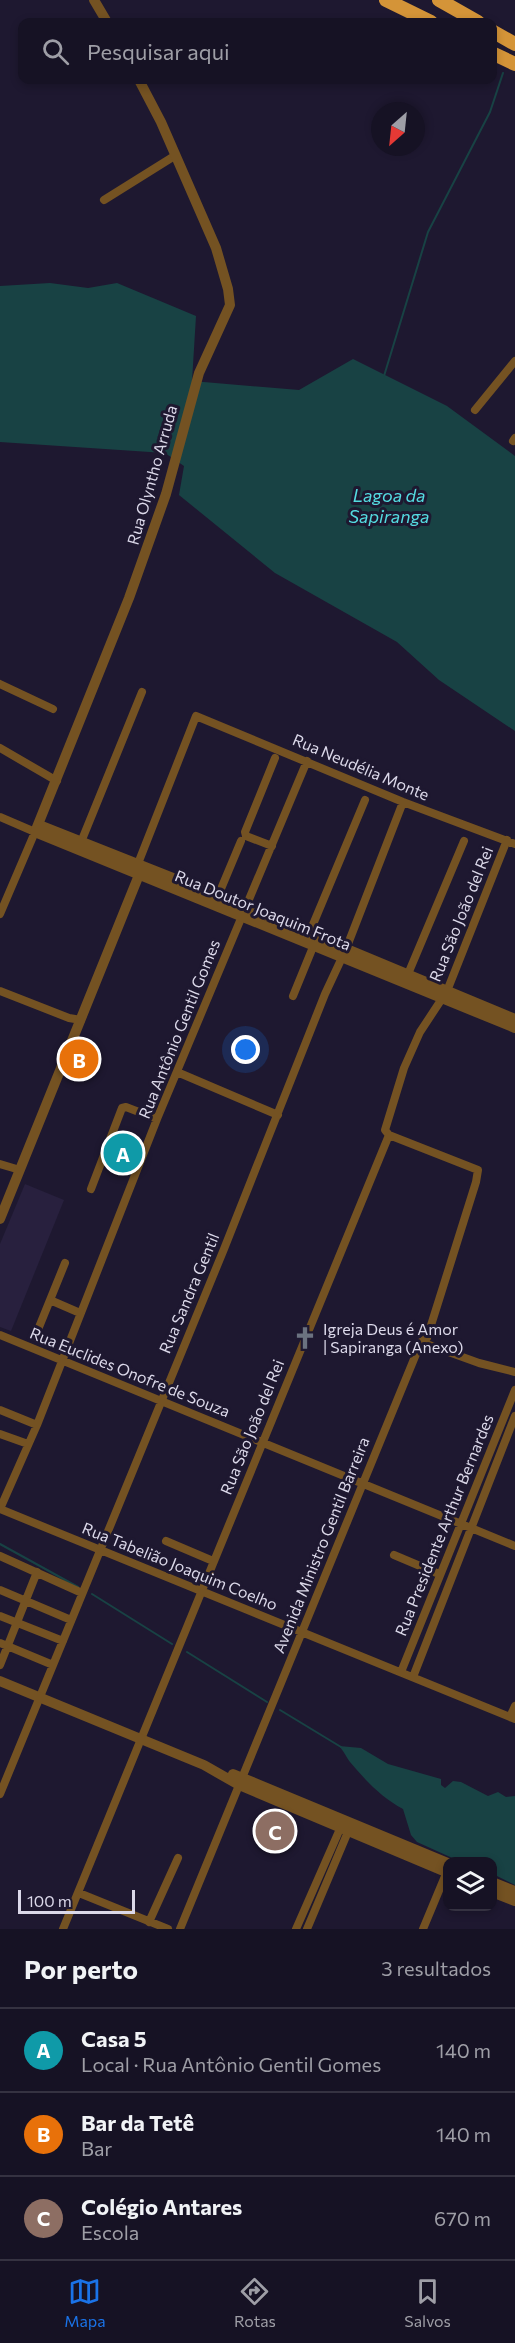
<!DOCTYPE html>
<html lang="pt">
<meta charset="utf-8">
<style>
:root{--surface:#161224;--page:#1f1b2c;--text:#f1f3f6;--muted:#9e9ea6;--line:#353241;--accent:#1a73e8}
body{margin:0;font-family:Commissioner,sans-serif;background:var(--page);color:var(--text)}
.controls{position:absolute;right:18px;bottom:18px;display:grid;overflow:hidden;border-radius:12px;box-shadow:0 3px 9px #0003}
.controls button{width:54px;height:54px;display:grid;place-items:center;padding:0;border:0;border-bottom:2px solid var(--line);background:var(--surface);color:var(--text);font:30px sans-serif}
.compass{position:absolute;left:371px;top:102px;width:54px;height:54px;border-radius:50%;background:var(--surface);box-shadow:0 3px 9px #0003;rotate:207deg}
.scale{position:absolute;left:18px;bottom:15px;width:117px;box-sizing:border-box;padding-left:6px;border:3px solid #dbd8e9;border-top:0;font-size:16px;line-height:21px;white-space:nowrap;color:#dbd8e9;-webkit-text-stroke:4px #1e1830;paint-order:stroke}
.you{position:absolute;left:246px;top:1050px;width:21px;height:21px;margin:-15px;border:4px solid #fff;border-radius:50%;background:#1a73e8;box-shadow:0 0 0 9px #1a73e833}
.badge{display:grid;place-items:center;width:39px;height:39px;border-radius:50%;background:var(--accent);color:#fff;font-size:20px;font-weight:700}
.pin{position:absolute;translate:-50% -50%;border:3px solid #fff;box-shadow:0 2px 6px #0006}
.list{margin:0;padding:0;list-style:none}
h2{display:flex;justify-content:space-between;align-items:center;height:78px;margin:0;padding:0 24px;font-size:26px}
h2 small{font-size:20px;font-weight:400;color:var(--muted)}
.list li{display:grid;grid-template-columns:39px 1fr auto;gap:18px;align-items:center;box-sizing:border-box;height:84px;padding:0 24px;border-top:2px solid var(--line)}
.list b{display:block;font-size:22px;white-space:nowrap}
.list p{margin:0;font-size:20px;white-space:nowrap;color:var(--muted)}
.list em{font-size:20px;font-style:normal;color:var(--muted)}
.icon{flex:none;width:33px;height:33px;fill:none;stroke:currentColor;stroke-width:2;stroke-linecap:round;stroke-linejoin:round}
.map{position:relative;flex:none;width:515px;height:1929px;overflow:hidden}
.search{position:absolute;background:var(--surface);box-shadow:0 3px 9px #0003;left:18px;right:18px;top:18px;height:66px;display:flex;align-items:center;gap:15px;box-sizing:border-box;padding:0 21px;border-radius:12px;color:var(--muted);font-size:22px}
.sheet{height:330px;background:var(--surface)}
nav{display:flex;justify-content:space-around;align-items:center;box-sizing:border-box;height:84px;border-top:2px solid var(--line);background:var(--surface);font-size:16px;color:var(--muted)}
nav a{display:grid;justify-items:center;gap:3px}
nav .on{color:var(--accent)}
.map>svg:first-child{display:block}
</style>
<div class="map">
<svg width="515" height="1929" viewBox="0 0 515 1929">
<rect width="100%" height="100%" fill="#1e1830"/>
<path fill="#28203e" d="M25,1184l39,16 -53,131 -11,-4v-83z"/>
<path fill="#184244" d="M50,283l38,5 29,-5 79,33 -4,65 107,9 54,-31 94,47 68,50v275l-76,-51 -42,-38 -122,-69 -96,-78 5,-29 -19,-13 -165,-11v-156z
M339,1746l22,2 27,16 53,15v6l4,3 8,-7 8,1 27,14 10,-4 8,5 9,-1v89l-22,-11 -1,-12 -33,-1 -42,-19 -6,-7 -8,-26c-21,-11 -38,-29 -53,-47 -4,-5 -6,-11 -11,-16z"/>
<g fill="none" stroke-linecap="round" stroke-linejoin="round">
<path stroke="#184244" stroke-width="2" d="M384,376l44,-144 62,-120 13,-39
M0,1544l78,43
M92,1594l80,50
M187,1652l80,50
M280,1710l61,37"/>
<path stroke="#745222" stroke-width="8" d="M104,200l72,-45
M475,410l40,-49
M513,441l2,-3
M0,684l53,25
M0,748l57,33
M0,817l35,15 -35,82
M272,846l-26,-10 -1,-4 30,-74
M79,847l63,-155
M142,867l-3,-6 57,-145 207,86 112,42
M218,896l23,-55
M309,934l56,-134
M408,974l56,-133
M0,991l69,27 12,2
M293,996l20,-49
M177,1072l101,43
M0,1164l20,6
M91,1189l31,-81 4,-1 31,12
M50,1300l30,13
M0,1335l515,211
M35,1337l30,-74
M421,1342l58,21 36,9
M0,1410l37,15
M0,1434l28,10
M0,1509l37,-84 120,-306 150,-358
M0,1509l515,210
M166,1541l47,20
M394,1555l45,19
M0,1556l82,37
M0,1590l71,30
M0,1616l63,25
M0,1643l53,22
M0,1665l37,-93
M401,1672l114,-282
M413,1677l102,-261
M510,1717l5,-11
M0,1794l224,-545 101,-255 21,-45 57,-147
M79,1893l89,36
M149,1922l29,-64
M63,1929l326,-794 -4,-5 19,-62 16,-36 27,-41 60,-151
M180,1929l241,-587 6,-4 49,-156 2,-12 -89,-35
M296,1929l47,-107
M307,1929l43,-102
M423,1929l25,-60"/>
<path stroke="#745222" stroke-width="10" d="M94,0l13,22
M139,80l22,42 55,126 12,41 2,16 -31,68 -33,121 -37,104 -94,234 480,196
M39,825l207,82 269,112
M0,1219l141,-349
M0,1681l204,84 35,20 209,88
M233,1774l215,89
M492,1882l23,9
M492,1892l23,9"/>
<path stroke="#d49438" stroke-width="14" d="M386,0l45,22
M439,0l39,22
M492,31l23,13
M492,53l23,11"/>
</g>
<defs>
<g id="church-bare" transform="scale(1.8)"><path d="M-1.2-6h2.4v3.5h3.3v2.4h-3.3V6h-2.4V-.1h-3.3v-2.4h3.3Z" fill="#6b7280" stroke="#1e1830" stroke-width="2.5" paint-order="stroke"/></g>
</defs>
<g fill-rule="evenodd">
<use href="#church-bare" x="305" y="1338"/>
</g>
<g text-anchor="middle" stroke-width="6" stroke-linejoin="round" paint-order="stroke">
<g font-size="16" fill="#dbd8e9" stroke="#1e1830">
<text transform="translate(152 475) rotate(-74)" y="6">Rua Olyntho Arruda</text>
<text transform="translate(361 767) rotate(23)" y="6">Rua Neudélia Monte</text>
<text transform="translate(263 910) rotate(22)" y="6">Rua Doutor Joaquim Frota</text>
<text transform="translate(461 914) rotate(-68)" y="6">Rua São João del Rei</text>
<text transform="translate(179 1029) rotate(-68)" y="6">Rua Antônio Gentil Gomes</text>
<text transform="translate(189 1293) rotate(-67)" y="6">Rua Sandra Gentil</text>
<text transform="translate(130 1372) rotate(22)" y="6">Rua Euclides Onofre de Souza</text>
<text transform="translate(252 1427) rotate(-68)" y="6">Rua São João del Rei</text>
<text transform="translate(444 1525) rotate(-68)" y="6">Rua Presidente Arthur Bernardes</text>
<text transform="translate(321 1545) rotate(-68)" y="6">Avenida Ministro Gentil Barreira</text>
<text transform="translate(180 1566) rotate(22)" y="6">Rua Tabelião Joaquim Coelho</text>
</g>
<g font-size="16" fill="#dbd8e9" stroke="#1e1830" text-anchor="start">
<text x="323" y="1335">Igreja Deus é Amor<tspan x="323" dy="18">| Sapiranga (Anexo)</tspan></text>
</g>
<g font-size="18" font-style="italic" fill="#54dbe0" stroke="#1e1830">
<text x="389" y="502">Lagoa da<tspan x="389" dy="21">Sapiranga</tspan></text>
</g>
</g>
</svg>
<div class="controls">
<button><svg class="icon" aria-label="layers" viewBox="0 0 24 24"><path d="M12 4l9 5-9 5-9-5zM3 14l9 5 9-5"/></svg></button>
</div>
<svg class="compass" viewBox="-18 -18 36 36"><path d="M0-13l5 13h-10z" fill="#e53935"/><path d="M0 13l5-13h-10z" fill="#9e9ea6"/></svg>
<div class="scale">100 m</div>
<div class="you"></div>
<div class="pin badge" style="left:123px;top:1153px;background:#0f9aa8">A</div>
<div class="pin badge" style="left:79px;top:1059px;background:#e8710a">B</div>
<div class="pin badge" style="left:275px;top:1831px;background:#8d6e63">C</div>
<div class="search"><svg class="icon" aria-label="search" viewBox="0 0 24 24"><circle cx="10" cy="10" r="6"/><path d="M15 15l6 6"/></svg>Pesquisar aqui</div>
</div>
<section class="sheet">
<h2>Por perto<small>3 resultados</small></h2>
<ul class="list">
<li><span class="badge" style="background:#0f9aa8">A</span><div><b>Casa 5</b><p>Local · Rua Antônio Gentil Gomes</p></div><em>140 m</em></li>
<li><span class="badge" style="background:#e8710a">B</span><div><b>Bar da Tetê</b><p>Bar</p></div><em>140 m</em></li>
<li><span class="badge" style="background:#8d6e63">C</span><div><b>Colégio Antares</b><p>Escola</p></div><em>670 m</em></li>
</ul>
</section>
<nav>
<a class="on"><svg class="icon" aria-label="map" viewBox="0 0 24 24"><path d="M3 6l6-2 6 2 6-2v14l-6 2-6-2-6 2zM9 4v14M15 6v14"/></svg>Mapa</a>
<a><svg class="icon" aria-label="directions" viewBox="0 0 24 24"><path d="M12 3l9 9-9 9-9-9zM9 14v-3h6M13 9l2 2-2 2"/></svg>Rotas</a>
<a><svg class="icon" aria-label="saved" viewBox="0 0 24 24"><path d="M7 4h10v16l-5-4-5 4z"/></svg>Salvos</a>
</nav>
